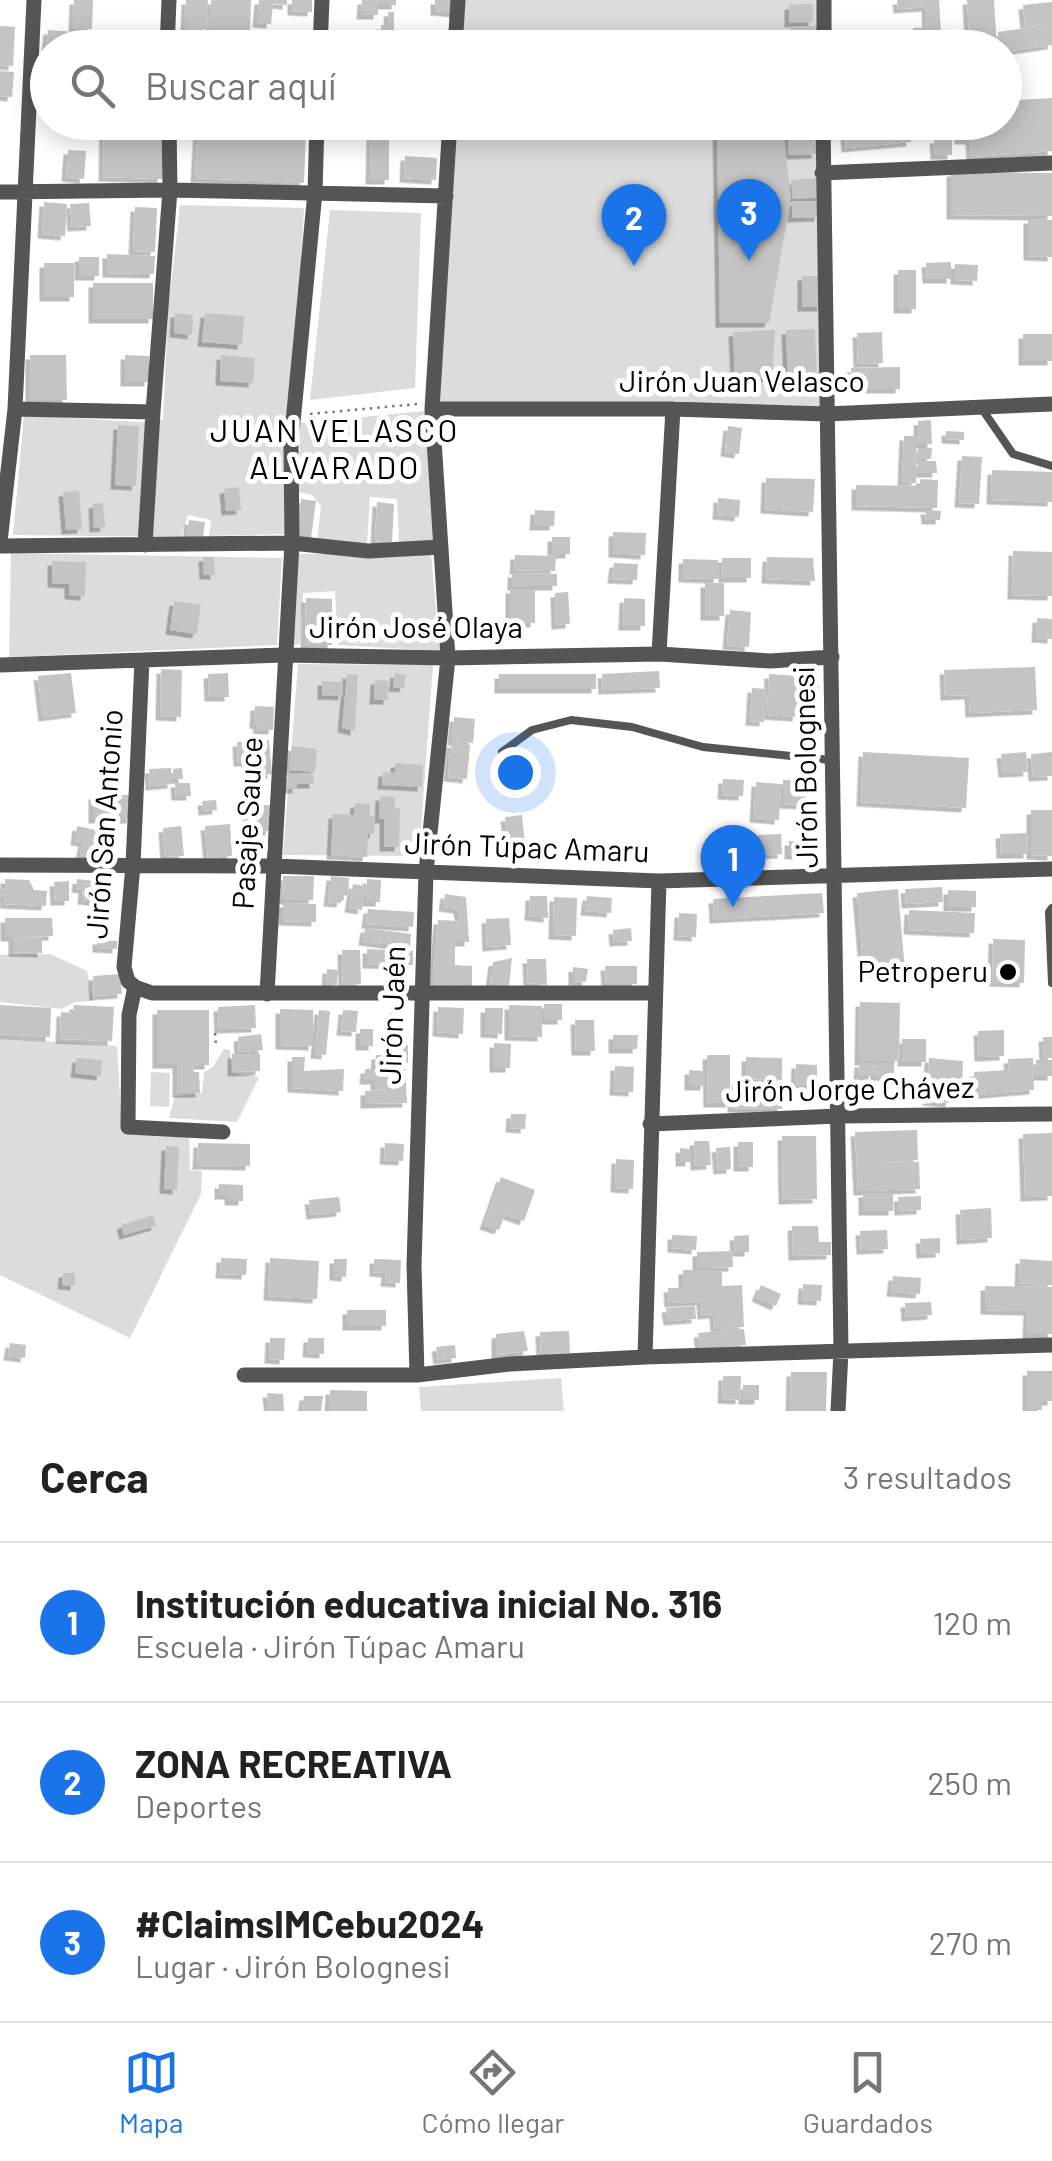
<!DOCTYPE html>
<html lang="es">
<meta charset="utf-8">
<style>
:root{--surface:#fff;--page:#f6f6f6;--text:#222;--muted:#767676;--line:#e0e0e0;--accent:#1a73e8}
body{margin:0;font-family:Barlow,sans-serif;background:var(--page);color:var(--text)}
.you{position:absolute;left:515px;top:772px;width:35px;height:35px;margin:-25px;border:8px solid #fff;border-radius:50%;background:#1a73e8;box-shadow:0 0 0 15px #1a73e833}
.badge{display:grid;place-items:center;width:65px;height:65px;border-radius:50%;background:var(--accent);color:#fff;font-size:32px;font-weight:700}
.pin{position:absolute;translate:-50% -82px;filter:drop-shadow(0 2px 5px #0008)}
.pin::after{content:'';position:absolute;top:52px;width:35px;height:30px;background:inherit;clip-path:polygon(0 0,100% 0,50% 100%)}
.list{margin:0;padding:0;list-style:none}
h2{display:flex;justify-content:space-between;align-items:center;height:130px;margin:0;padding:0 40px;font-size:42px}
h2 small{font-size:32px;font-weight:400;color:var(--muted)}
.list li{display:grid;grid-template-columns:65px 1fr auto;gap:30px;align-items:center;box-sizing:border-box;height:160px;padding:0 40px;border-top:2px solid var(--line)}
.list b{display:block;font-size:38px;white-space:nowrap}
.list p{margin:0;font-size:32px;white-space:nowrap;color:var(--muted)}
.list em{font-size:32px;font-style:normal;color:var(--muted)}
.icon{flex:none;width:55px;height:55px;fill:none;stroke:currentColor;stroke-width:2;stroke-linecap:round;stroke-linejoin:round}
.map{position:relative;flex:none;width:1052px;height:1411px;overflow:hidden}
.search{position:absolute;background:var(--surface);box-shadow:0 5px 25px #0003;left:30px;right:30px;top:30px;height:110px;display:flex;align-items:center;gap:25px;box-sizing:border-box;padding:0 35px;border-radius:55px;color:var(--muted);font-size:38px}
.sheet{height:610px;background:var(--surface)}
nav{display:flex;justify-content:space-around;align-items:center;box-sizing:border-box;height:140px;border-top:2px solid var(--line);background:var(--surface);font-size:28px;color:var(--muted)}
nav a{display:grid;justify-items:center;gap:5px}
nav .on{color:var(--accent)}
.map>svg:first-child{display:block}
</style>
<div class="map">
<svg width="1052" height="1411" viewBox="0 0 1052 1411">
<defs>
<filter id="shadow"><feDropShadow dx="-4.5" dy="4.5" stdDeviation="0" flood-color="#0004"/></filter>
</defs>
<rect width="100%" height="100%" fill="#fff"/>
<path fill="#dcdcdc" d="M458,0h367v47l-370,1z
M450,123h375l2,291 -395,-5z
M180,205l124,3 -18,326 -77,2 2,-16 -23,-5 -7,22 -168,-2 11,-120 115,7 24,-2 5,-108z
M330,210l91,3 -6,175 -105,12z
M425,411l10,132h-36l-2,-44 -27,-2 -3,47 -50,-3 4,-35 -9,-11 -13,-3 1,-69z
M11,553l271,5 -5,87 -268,12z
M298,554h133l9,97 -102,-6 -3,-54 -32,2 -3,51 -8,1z
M298,664l135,1 -14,191 -136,-1z
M50,954l37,17 6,30 -18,1 -13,7 -62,-7v-47z
M0,1038l117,8 5,87 67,1 1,36 12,1 -1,23 -71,144 -130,-63z
M224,1049l6,1 2,23 27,4 -22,45 -68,-4 6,-22 27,-3 2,-21 9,-5z
M151,1072l19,1 -1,34 -19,-1z
M561,1378l3,33h-143l-2,-24z"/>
<path fill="#c4c4c4" filter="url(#shadow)" d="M74,0h19l-1,29h-19z
M186,0h22l-1,29 -22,-1z
M211,0h40l-1,32 -41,-2z
M259,0h28v5l-14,-1 -2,20 -14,-1z
M292,0h20v12l-20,-1z
M362,0h34v5h-18v10h-17z
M435,0h22v13l-22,-2z
M897,0h42l3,48h-28l-1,-20 14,-1 -1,-20 -28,2z
M967,0h27l3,48h-27z
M1052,2v43l-48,7v-4h-4l-2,-16 47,-7 -20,1 -2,-21z
M813,4v18l-24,1v-18z
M388,12h6v22h-13v-9h8z
M0,26l15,1 -2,39 -13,-1z
M817,26l1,22h-28v-21z
M48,30l42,3 -2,15h-42z
M365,32l1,12 -35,2 -1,-12z
M403,32l28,2 -1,14h-27z
M185,33l28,3 -1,12h-29z
M269,38l38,2v8h-38z
M0,71l14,1 -2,25 -12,-1z
M1052,98v53l-81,6 -1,-17h-11l-1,-12 45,-4 1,-10 15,-1 -1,-13z
M104,122h59l-1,57 -59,-2z
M384,122h28v6l-28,-1z
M415,122h31v7l-31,-1z
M717,122h65l9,77 -22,124h-49z
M787,122h28l1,32 -27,1z
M844,122h65l2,20 -65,6z
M198,125l108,5 -2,53 -109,-5z
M371,132l18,1v47h-19z
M934,139h18v16h-17z
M68,150l18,1 -2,28 -18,-2z
M405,156l32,2 -1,22 -32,-2z
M951,172l101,1v43l-101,-1z
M820,178l1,19 -28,2 -2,-19z
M792,201h26l1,16 -27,1z
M44,202l23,2 -2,32 -23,-2z
M89,203l2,23 -19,1 -2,-23z
M135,207l22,1 -2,44 -22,-1z
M1028,219l24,1v37l-24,-1z
M107,254l48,2 -1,18 -47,-1z
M79,257h20v19h-20z
M951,262v17h-24l-1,-16z
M44,263h30v34h-30z
M955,264l23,1 -1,16 -22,-1z
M898,270h18v39h-18z
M802,276h20v31h-20z
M93,283h60v36h-60z
M175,313l18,2 -1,20 -18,-2z
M205,313l39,3 -2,29 -40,-3z
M815,329l2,53 -29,1 -2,-53z
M775,330l-3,48 -37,-1 -2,-45z
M882,332l1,31 -25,1 -1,-31z
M1023,334h29v27h-29z
M30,355h36l1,45h-37z
M125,355l24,1v26h-24z
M221,355l34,3 -2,25 -33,-2z
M900,367v22h-48l-1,-21z
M931,420l1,24h-13l-1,-23z
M118,425l21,1 -3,60 -21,-1z
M728,426l14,2 -3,26 -14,-2z
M946,431l18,1v8l-18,-1z
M904,436h13l-1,47h-14z
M918,448h14l-1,11h-13z
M962,456l20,1 -3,47 -20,-1z
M918,461h18l1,12h-19z
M992,470l60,2v30l-61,-2z
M766,478l49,1 -2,33 -48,-3z
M920,479l18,1 -1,28 -81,-2v-21l64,1z
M239,487l2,23 -15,1 -2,-22z
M79,491l3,38 -16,1 -3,-38z
M718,498l22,2 -1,17 -22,-2z
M301,499l15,2 -5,37 -15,-2z
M377,502l17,2 -2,38 -17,-1z
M103,503l2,24 -11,1 -1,-24z
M535,510l20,1 -1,15h-20z
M925,510l16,1 -1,9h-14z
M189,520l16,2 -2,16 -16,-2z
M613,532l33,1 -1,22 -32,-2z
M552,537h18v17h-18z
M1013,551l39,1v44l-40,-1z
M515,555l41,1 -1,15 -41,-1z
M203,557h11l1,18h-11z
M767,557l46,1 2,23 -49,-2z
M722,558h29v20h-28z
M683,559l35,1v19l-35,-1z
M52,561l34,1 -1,34 -16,-1v-11l-17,-1z
M614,563l24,1 -1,16 -25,-1z
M512,573l45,1v12h-45z
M705,583h19v33h-19z
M510,589h25v34l-25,-1z
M568,592l2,32 -14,1 -1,-32z
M306,598l26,1v46h-27z
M624,598l21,1v27h-22z
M174,601l27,4 -4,29 -27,-4z
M730,610l21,2 -2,35 -22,-2z
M1037,618l15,1v20l-16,-1z
M1035,667l2,43 -67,3 -1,-18 -24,1 -1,-26z
M161,669l21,1 -1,47 -21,-1z
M659,671l1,17 -57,2 -1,-16z
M71,673l5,40 -33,4 -5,-41z
M228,673l1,24h-20l-1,-23z
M395,673l11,2 -2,13 -11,-1z
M347,674l11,1 -3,56 -13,-3z
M499,674h97v15h-97z
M769,674l31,2 -3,41 -30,-2z
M803,676l16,1 -2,74h-8l1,-33h-8z
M375,680l13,1v19h-14z
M322,681l21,1v14l-21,-1z
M752,688l14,1 -2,33 -14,-1z
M255,706l19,1 -1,23h-16l1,-5 -4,-1z
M454,717l21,2 -2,24 -21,-2z
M269,740l3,34 -8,1v-7l-18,1v-7h-8l-1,-20z
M451,743l19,2 -3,34 -19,-2z
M292,746l25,3 -2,23 -25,-2z
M863,752l106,6 -3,50 -105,-6z
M1026,752l2,20 -25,1 -2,-19z
M1052,752v24l-19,1 -2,-23z
M395,763l28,2 -1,22 -40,-2 1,-13 12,1z
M171,768l1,16 -22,2 -1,-17z
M182,768l1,11h-9l-1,-10z
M313,773l1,11h-17v5h-9l-1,-15z
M723,779l21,1 -1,16 -21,-1z
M783,780l23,1v24l-23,-1z
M756,782l25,2 -2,36 -25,-2z
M175,783h15l1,13h-15z
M93,795h38v24h-38z
M380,796l15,1v11h5l-1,39h-15v-28h-5z
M216,800l1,10 -14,1 -1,-10z
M355,803l15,1v12l5,1 -1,17h-6l-1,23 -36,-2 2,-41 21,1z
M247,805h23v26h-23z
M1031,810h21v46l-21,-1z
M522,815l3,30 -16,2 -4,-30z
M230,824l2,32 -24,2 -3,-32z
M77,826l23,5 -5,27 -15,-3 3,-13 -8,-1z
M181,826l3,30 -19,1 -2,-29z
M1027,833l1,21h-27l-1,-20z
M781,834l1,20 -23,1 -1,-20z
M789,841l29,1v13h-29z
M283,876h31l-1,24h-31z
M331,876l18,2 -1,18 -6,-1 -1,8 -13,-1z
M5,879l24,1 5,10 13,1 -1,15 -42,-2 1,-6h-5v-10l5,1z
M77,879l36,4 -2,20 -29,-3 1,-11 -7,-1z
M367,879l14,1 -1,22h-14z
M69,881v20h-14l-1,-19z
M353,884l12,2 -3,24 -13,-2z
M942,887l1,15 -37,2 -1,-15z
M898,889l7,82 -41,3 -7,-81z
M948,890l28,1v16h-28z
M822,893l2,20 -110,6 -1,-20z
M445,894l21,3 3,45h-14v23l17,1v21l-39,-3 5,-64 22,1 -2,-12 -15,-2z
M530,896h17l1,22 -19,-2z
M587,896l25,2 -1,15 -26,-2z
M554,897l23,1 -1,38 -23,-1z
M283,903l33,1v18l-33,-1z
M368,909l46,3 -1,15 -47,-3z
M909,910l66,3 -1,20 -66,-3z
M679,913l18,1 -1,23 -18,-1z
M5,918h47l1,18 -34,1 23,1v15l-29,-1v-15h-8z
M509,918l2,27 -24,2 -1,-28z
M365,928l46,6 -1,13 -47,-6z
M631,928l1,13 -18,1 -1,-12z
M993,939l32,1 -1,43 -32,-1z
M97,940l20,1v8l-20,-1z
M367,949l46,2v14l-46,-1z
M342,950h18l1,34 -18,1z
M512,958l-3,28 -19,-3 3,-21z
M527,959h19l1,26 -19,-2z
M605,966h32v18h-31z
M573,967l15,2 -2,13 -13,-1z
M327,969l11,1 -1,15h-11z
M120,974l2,20 -28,2 -1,-20z
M860,1002l40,1 -1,58h-40z
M544,1004h18v16h-18z
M0,1005l51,3 -1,29 -50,-3z
M74,1005l40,2 -2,34 -52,-2 1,-27 12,1z
M255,1005l1,23 -37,1 -1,-22z
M509,1005l33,1v31l-33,-1z
M438,1007l26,1 -1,26 -26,-2z
M485,1008h18l-1,26 -17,-1z
M280,1009l33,1v36l-33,-1z
M157,1010h52v55h-16l1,7h5l1,21h-23v-29h-20z
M319,1010l11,1 -4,44 -11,-1z
M343,1010l15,1 -2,21 -15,-1z
M390,1013h9l-1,27h-9z
M575,1020h19l1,31h-19z
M360,1029h13v17h-13z
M1004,1030v26l-25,1 -1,-26z
M261,1034l2,16 -24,2 -1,-15z
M613,1035h25l-1,14h-24z
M1043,1037h9v21h-8z
M902,1039h24v23h-24z
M494,1043l17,1 -1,24h-16z
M388,1044l20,1v18l-18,-1v6l-15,-1 1,-12h11z
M232,1054h28v17l-28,1z
M707,1055h23v48h-22z
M292,1057h13l-1,14 40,-2 -1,22 -51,-3z
M746,1057l36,1v22l-36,-1z
M77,1058l25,2 -1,16 -26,-3z
M929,1058l34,3 -1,26 -11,-1 -1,17 -23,-2z
M1033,1058l1,32 -59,5 -1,-23 35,-2 -1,-11z
M1036,1060h16v16h-15z
M859,1063h15l-1,13h-15z
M875,1063h19v14l-19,-1z
M796,1064l21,1v20l-22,-1z
M615,1066l19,1 -1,25 -19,-1z
M365,1069h40l2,34 -42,1v-13l23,-1 -13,-1v-9h-11z
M689,1070l16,1v15h-16z
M732,1085l51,1 -1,23 -50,-1z
M511,1114h15l-1,15 -15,-1z
M917,1130l1,30 -40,3 41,-1 1,27 -62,2 -3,-59z
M1052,1133v63l-27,1 -2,-63z
M782,1136h34l1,63 -34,1z
M694,1141h15l2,24 -16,1z
M738,1142h15v25h-15z
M198,1143l52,1v22l-53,-1z
M385,1143l19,1 -1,17 -19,-1z
M166,1146l13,1 -2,43 -13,-1z
M730,1147l1,22 -13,1 -2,-22z
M680,1148l10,1v13h-10z
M616,1159l18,1 -1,29 -18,-1z
M501,1177l34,13 -11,31 -19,-7 -6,16 -15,-5z
M219,1184l24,1v16h-14v-6h-10z
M863,1193h30v18h-30z
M921,1196v14l-22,1 -1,-14z
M339,1197l2,15 -30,3 -2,-15z
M991,1208l1,30 -31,2 -1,-30z
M153,1215l3,11 -32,9 -3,-10z
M792,1226h26l1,16h12v13l-38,1z
M887,1230l1,19 -27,1 -1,-19z
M672,1235l25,1 -1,14 -24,-2z
M749,1235v17h-14l-1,-16z
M940,1238v15l-19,1 -1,-15z
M732,1251l1,16 -36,1v-16z
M221,1258l26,1 -1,16 -26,-1z
M270,1258l49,3 -2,38 -49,-3z
M334,1259h13l-1,18 -12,-1z
M374,1259l27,1 -1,23 -15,-1 1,-9 -12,-1z
M1020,1259l32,2v24l-33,-2z
M683,1270h39v16l20,-1 2,42 -29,2 -1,-15 -12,1 -1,-14 -32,2 -1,-15h15z
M63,1273h12v13l-13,-1z
M893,1276l28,2 -1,16 -29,-2z
M803,1284l19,1 -1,16 -19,-1z
M761,1285l20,9 -5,12 -20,-9z
M985,1286l67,1v47h-25l1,-23 -43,-1z
M931,1302l1,13 -26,2 -1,-14z
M695,1306l1,13 -28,2 -2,-13z
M347,1310h39v16h-39z
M744,1329l2,16 -46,4 -2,-16z
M524,1331l4,20 -32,4v-21z
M569,1331l1,22 -29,1 -1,-22z
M270,1338h15l-1,22 -15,-1z
M308,1338h16v16l-17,-1z
M10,1343l16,2 -1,13 -17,-2z
M455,1345l1,13 -18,2 -2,-13z
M1027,1371h25v30h-10v9h-15z
M791,1372h36l-1,39h-36z
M723,1376h18l-1,24 -18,-1z
M743,1385h16v15h-16z
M330,1390l37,1v20h-38z
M267,1393l16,1 1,17h-15z
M304,1396h19l-2,15h-19z"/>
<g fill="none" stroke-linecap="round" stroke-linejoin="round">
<path stroke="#777" stroke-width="2.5" stroke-dasharray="2.5 5" stroke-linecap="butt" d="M310,414l107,-10
M215,1033l1,13"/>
<path stroke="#555" stroke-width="8" d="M982,409l31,45 39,12
M502,752l30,-22 39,-10 61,7 71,20 127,13
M1052,908l-3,4 3,71"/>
<path stroke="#555" stroke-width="15" d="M167,48l2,-48
M320,48l2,-48
M455,48l3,-48
M824,48v-48
M823,122l18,1229 -3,60
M822,173l230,-10
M0,192l170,-2 276,6
M15,409l138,3 -8,133
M432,409h241l154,5 225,-10
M153,412l17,-222 -1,-68
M0,542l15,-133 19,-409
M0,546l292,-3 76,8 73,-4
M659,654l14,-245
M0,665l284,-10 164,3 211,-4 111,7 62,-4
M0,865l274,1 385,15 393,-12
M135,987l17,6h503
M135,987l-7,-6 -4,-14 9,-102 9,-205
M135,987l-6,28 -1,112 95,5
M267,994l25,-451 -1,-100 24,-251 2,-70
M650,1124l188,-8 214,-2
M645,1357l14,-476
M244,1375h173l93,-11 135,-7 407,-12
M417,1375l-3,-110 12,-393 22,-214 -16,-249 18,-287"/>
</g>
<circle fill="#000" stroke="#fff" stroke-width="4" cx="1008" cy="972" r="10"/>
<g text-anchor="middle" stroke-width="10" stroke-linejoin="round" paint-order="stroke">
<g font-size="30" fill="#000" stroke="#fff">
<text x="742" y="392">Jirón Juan Velasco</text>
<text x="416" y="638">Jirón José Olaya</text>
<text transform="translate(806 767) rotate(-91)" y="10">Jirón Bolognesi</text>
<text transform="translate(248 823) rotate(-87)" y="10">Pasaje Sauce</text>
<text transform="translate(105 824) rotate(-86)" y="10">Jirón San Antonio</text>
<text transform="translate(527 848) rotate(2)" y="10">Jirón Túpac Amaru</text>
<text transform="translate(393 1015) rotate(-88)" y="10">Jirón Jaén</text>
<text transform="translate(850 1090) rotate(-1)" y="10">Jirón Jorge Chávez</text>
</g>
<g font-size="30" fill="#000" stroke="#fff" text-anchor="end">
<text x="988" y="982">Petroperu</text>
</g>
<g font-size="32" letter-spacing="2.5" fill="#000" stroke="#fff">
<text x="335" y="442">JUAN VELASCO<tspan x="335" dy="37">ALVARADO</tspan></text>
</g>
</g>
</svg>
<div class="you"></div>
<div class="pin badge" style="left:733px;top:907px">1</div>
<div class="pin badge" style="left:634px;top:266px">2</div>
<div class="pin badge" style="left:749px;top:261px">3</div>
<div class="search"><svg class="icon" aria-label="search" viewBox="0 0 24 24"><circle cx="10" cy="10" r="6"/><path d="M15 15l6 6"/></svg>Buscar aquí</div>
</div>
<section class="sheet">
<h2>Cerca<small>3 resultados</small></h2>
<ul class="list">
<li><span class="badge">1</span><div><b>Institución educativa inicial No. 316</b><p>Escuela · Jirón Túpac Amaru</p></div><em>120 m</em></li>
<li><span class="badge">2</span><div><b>ZONA RECREATIVA</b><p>Deportes</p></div><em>250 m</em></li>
<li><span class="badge">3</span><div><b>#ClaimsIMCebu2024</b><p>Lugar · Jirón Bolognesi</p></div><em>270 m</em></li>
</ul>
</section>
<nav>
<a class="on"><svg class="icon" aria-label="map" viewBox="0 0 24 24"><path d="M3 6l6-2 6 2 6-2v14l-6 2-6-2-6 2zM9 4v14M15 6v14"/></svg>Mapa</a>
<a><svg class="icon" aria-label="directions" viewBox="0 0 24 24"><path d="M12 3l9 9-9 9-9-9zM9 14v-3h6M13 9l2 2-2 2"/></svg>Cómo llegar</a>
<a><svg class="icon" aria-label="saved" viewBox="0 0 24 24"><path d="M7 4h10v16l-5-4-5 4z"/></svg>Guardados</a>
</nav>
